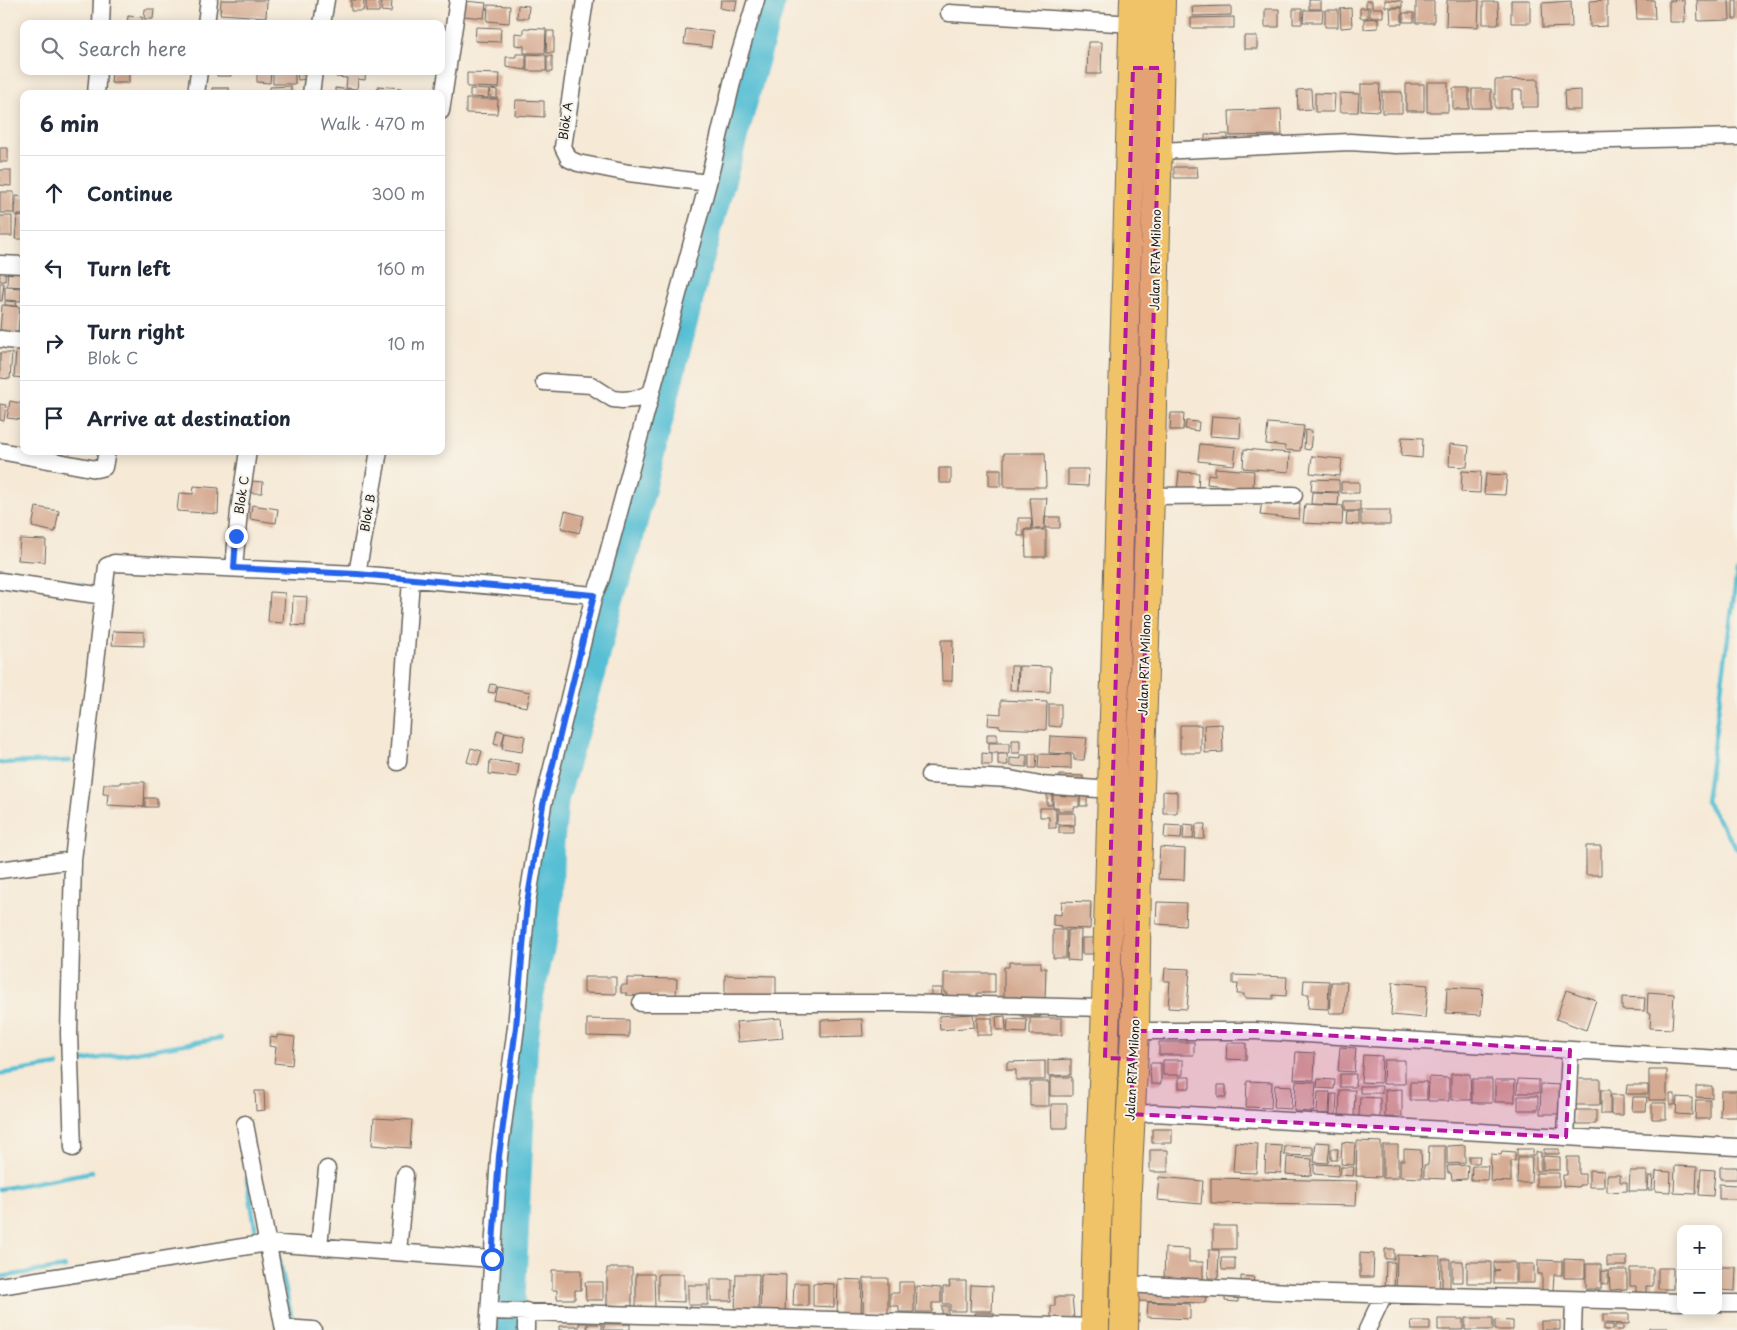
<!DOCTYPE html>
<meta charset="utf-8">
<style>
:root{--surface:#fff;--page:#f2f2f3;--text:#1f2937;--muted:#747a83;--line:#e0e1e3}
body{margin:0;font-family:"Playpen Sans",sans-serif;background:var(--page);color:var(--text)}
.controls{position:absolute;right:15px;bottom:15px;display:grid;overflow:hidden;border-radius:10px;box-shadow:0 2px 12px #0003}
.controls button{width:45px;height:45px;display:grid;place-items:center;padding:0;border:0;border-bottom:1px solid var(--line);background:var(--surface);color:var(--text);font:25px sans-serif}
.stop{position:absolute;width:15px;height:15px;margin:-11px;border:4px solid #2563eb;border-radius:50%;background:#fff}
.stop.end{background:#2563eb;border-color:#fff;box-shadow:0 1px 5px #0008}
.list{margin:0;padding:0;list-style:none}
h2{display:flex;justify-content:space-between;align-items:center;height:65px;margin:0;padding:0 20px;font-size:21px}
h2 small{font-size:16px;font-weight:400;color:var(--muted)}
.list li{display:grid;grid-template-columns:32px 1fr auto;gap:15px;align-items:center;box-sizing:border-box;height:75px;padding:0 20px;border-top:1px solid var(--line)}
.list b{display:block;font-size:19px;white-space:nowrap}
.list p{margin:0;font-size:16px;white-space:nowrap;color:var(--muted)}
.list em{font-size:16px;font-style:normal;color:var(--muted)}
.icon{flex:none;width:28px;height:28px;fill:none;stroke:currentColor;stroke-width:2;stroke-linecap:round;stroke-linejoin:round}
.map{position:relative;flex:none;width:1737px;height:1330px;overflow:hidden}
.search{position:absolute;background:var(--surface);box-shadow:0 2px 12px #0003;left:20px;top:20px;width:425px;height:55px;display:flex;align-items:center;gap:12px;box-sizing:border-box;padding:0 18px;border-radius:10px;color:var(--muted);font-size:19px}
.panel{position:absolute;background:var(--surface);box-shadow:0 2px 12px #0003;left:20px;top:90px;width:425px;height:365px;border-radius:10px}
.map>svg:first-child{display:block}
</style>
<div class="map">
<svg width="1737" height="1330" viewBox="0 0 1737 1330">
<rect width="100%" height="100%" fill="#f7f3e8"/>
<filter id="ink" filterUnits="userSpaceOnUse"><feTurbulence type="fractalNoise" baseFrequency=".02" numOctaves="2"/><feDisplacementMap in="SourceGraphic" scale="10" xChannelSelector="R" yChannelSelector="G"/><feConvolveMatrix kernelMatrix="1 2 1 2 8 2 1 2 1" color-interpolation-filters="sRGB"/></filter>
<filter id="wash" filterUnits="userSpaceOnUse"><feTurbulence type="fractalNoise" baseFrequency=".0096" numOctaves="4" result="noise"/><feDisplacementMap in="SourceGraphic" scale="20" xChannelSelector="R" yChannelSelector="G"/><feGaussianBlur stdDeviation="1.12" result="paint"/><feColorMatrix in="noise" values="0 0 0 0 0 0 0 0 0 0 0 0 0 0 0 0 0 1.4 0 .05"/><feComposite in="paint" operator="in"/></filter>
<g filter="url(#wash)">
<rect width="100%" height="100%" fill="#f6e9d6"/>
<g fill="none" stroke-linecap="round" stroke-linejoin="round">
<path stroke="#57bfd4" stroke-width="4.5" d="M0,570l82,15
M1737,572l-31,229 31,48
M0,763l70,-2
M82,1061l139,-23
M0,1074l58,-9
M253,1179h-6l10,59h-4
M0,1189l92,-17
M271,1220l4,20
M277,1247l16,78
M0,1277l65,-10"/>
<path stroke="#57bfd4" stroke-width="28" d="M510,1330l14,-284 6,-50 13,-58 6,-43 1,-48 5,-49 38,-128 16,-68 21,-65 65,-260 77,-277"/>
</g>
<g id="blocks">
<path fill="#d5aa92" d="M221,0h46l-1,17 -46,-3z
M351,0h13l-1,11h-12z
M721,0h16l-2,11 -15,-3z
M1309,0h12v9h-12z
M1385,0l17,1v6h-17z
M1447,0h32l-1,27 -32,-1z
M1511,0h19v23h-19z
M1607,0v26l-17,1 -1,-26z
M1636,0h18l1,19h-18z
M1684,0l1,22h-16v-21z
M1697,0h32l1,20 -32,1z
M1733,0h4v19h-4z
M366,1h13v11h-13z
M382,1h10l-1,11 -10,-1z
M464,1l22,2 -2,15 -21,-2z
M1366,1h6v7h11v9h-13v-10h-4z
M1416,1h18v22h-18z
M1571,1l1,26 -29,1 -1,-25z
M1483,2h15l1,22h-16z
M488,5l22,1 -1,17 -22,-2z
M518,5l11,1 -1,12h-11z
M1231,6v9l-38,1 -1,-9z
M1351,8l1,19 -11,1 -1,-19z
M1360,8h8v10h-8z
M1390,8h12v16h-11z
M145,9h9l-1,10h-9z
M1265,9h14v18h-14z
M1293,9h9v15h-9z
M1304,10h19l-1,12h-19z
M1325,10h13v17h-13z
M1403,13h11v9h-11z
M128,16l14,1v7h-15z
M1234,17v11h-43v-10z
M1378,18v10l-14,1v-10z
M225,19l35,1v4h-35z
M476,27l25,1 -1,14 -25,-1z
M524,28l22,1 -1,24h-21v-7l-9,-1v-12l9,1z
M686,29l27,3 -2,15 -27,-3z
M547,31h7v22h-8z
M1244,36h13v13h-13z
M1088,42h14l-1,32h-14z
M516,54h10v16l-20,-3v-10h10z
M527,54l19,1v16h-19z
M547,56h5v16h-5z
M217,71h14v5h-14z
M257,71h14l-1,12 -13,-1z
M297,71h10v8l-9,1z
M336,71h30l-1,9 -7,-1 -1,10 -11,-1 1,-10 -11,-1z
M112,72l17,1v10h-18z
M273,72h22v12h-22z
M467,73l33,1 -1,14 -32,-1z
M1538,79v28h-16v-17h-10v18h-17v-28z
M1427,82h21v30h-21z
M1361,84h19l-1,27 -18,-1z
M1406,84h18v27h-18z
M291,86v8h-21v-7z
M378,86l24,2v6h-25z
M212,88h17v6h-17z
M335,88l35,5v1h-35z
M1453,88h16v21h-16z
M470,89l19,1 -1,8 -18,-1z
M491,89l6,1v8h-7z
M1311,89l1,20 -14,1 -1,-20z
M1472,89h19v19h-19z
M1581,90v20h-16l-1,-19z
M1382,92h20v21h-20z
M1315,93l20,1 -1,18h-19z
M1340,93l19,1 -1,18h-18z
M466,99h32l-1,15 -31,-1z
M516,100l28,1v16l-29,-2z
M1281,109l1,26 -52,1 -1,-25z
M1228,134v12l-23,1v-12z
M0,148h8v14h-8z
M1174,167h23l1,11h-24z
M0,170h11v16l-11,-1z
M0,192h14v21h-14z
M16,196l8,1 -1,18h-8z
M0,216h12v20h-12z
M17,216l7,1v22h-9z
M0,266h6l-1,15h-5z
M8,266l16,1v20l-17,-1z
M0,283h4l-2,18h-2z
M5,287l17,1 -1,13 -16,-1z
M5,301l12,1 -1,4 -11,-1z
M2,305l18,2 -2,26 -18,-2z
M16,351l8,1v26l-10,-1z
M0,353h12l-2,26 -10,-1z
M10,401l14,3 -1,16 -16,-2z
M0,404l6,1 -2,16 -4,-1z
M1171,413h13l-1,17h-13z
M1212,416l29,2 -1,20 -30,-2z
M1186,421l13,1 -1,9 -13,-2z
M1268,423l36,3 -4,25 -15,-1v-4l-19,-2z
M1305,430l7,1 -2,19 -6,-1z
M1402,437l21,1 -1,20 -21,-2z
M1200,444l36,3 -2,18 -36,-4z
M1450,444l19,2 -2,21 -18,-1z
M1244,449l46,4 -1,19 -46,-4z
M1004,453h41l1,34h-42z
M1312,456l30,3 -2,17 -30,-3z
M939,468h12v15h-12z
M1215,468l39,3 -1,18 -46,-5 1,-10 7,1z
M989,469h12v17h-12z
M1068,469h21l-1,17 -20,-1z
M1462,471l19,1 -1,21 -19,-1z
M1179,472l20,1 -1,19 -21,-1z
M1486,474l21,1 -2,20 -21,-1z
M1312,479l27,1v12l-28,-1z
M250,481l13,1 -1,11h-13z
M1341,482h18v11h-18z
M194,486l25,2 -1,26 -41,-3 2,-18 14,1z
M1312,492l27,1 -1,12 -27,-1z
M1030,498h17l-3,31h-11z
M1262,500l38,3 -1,16 -39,-4z
M1344,501h16v10h-16z
M1305,504l38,2 -1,19 -39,-2z
M252,505l26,4 -2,14 -26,-4z
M36,507l23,4 -4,21 -23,-5z
M1361,510h29v15h-29z
M565,511l19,5 -5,17 -18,-5z
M1347,512h12v13l-13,-1z
M1045,517h15v11h-15z
M1018,518h13l1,11h-8v7h-6z
M1025,530h21v27h-20z
M20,539l26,1 -1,22 -27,-2z
M270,592l15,1 -2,30 -15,-1z
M293,596l14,1 -2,29 -13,-1z
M113,631l31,1v14l-32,-1z
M941,640h12l-1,41h-10z
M1011,666h7l-1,24h-7z
M1019,666l32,1 -1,25 -32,-1z
M490,684l7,1 -2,8 -7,-1z
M498,686l32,6 -3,15 -32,-6z
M1001,700l46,2 -1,28 -46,-2v-2l-12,-1 1,-12 12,1z
M1049,704h12v23l-12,-1z
M1222,724l1,28 -18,1 -1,-28z
M1180,725h21v28h-21z
M497,730l8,2 -4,14 -7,-2z
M505,732l20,4 -3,16 -20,-3z
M987,734h10v8h-10z
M1050,736l37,2 -3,22h-10v-6l-25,-1z
M1012,740h8v13h-8z
M989,743h20v10h-20z
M471,748l11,3 -4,14 -11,-3z
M982,753l10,1v11h-10z
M998,754h9l1,11h-10z
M1029,754h8l-1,14h-7z
M1039,754l32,1v14l-33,-1z
M1021,755h6v12l-17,-1v-8l11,1z
M490,760l29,4 -2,13 -28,-3z
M1059,775l24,1v10l-24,-1z
M120,782h25l-1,25 -37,-2 1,-11h-5l1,-10h16z
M1053,788h26v19h-5v4h-16v-4h-5z
M1081,790h6v16h-7z
M1163,791l14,1v21h-14z
M1047,794h5v11h-5z
M145,798h12v9h-12z
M1040,808h16v20h-7v-11h-9z
M1057,813h18v12l-18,-1z
M1184,824l10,1 -1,14h-10z
M1196,824h9l-1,15h-9z
M1165,825l17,1 -1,13 -17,-1z
M1059,826h15v7h-15z
M1586,846h15v29h-15z
M1160,847l25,2 -1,31 -26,-1z
M1062,901l29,1 -1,27 -30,-1 1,-2 -8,-1v-11l8,1z
M1157,902l29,1 -1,23 -29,-2z
M1053,930h13v28h-13z
M1068,930h13l-1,31 -13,-1z
M1082,938h14v16h-14z
M1009,962h32v6h5l-1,34 -41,-1v-34h5z
M1165,968l25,1 -3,40 -19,-1 2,-27h-6z
M944,973h51v20h-18v8l-30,-1v-7h-3z
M725,975l51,1v21h-51z
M1233,975l54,2 -1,19 -13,-1v4l-29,-1v-4h-7l1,-10h-5z
M584,977h32v17l-32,-1z
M627,978l50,1 -1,18 -50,-2 1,-2h-6v-8h6z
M1304,980l25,1 -1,28 -20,-1 1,-14h-6z
M1331,982h16l-2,31h-16z
M1393,982l35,3 -3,33 -34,-3z
M1447,987l36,2 -2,26 -35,-2z
M931,988h11l-1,11 -10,-1z
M1566,990l30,10 -10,30 -30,-11z
M1648,992l26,2 -2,35 -22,-1 1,-15h-4z
M1622,997l23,1 -1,13 -22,-1z
M1023,1011h17v6h-17z
M973,1014l1,13 -34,3 -1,-14z
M1005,1016l1,14h-9l-1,-13z
M781,1018l2,20 -45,4 -2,-20z
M977,1018h15v17h-15z
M1030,1018h32v17h-32z
M587,1019l42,1v17l-42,-1z
M862,1019l1,17 -42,1v-17z
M1008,1019l19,1 -1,13 -19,-1z
M277,1035l18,2 -3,28 -18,-2 2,-16 -7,-1 1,-9 7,1z
M1159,1042h35v13h-35z
M1227,1043h19v17l-20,-1z
M1340,1047l16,1 -2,24 -16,-1z
M1296,1052l19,1 -1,27 -20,-1z
M1363,1055l19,1 -1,27 -20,-1z
M1071,1059v16l-23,1v-16z
M1163,1060h20v15h-20z
M1384,1060h21v24h-22z
M1045,1061v19h-29v-10h-9v-8z
M1150,1063h11v21h-10z
M1649,1070h18v30h-18z
M1340,1074h16l-1,13h-15z
M1451,1074h19l1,26h-20z
M1050,1077h22v19h-22z
M1179,1077h11v11h-11z
M1429,1077l20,1v23h-21z
M1318,1079l17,1 -1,9 -17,-1z
M1472,1079h20v24h-20z
M1518,1079l21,1v13h-22z
M1573,1079h27v26h-28z
M1495,1080h20v22h-20z
M1247,1081l25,1 -1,26 -25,-1z
M1296,1081l20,1 -2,30 -20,-1z
M1030,1082h19v24h-19z
M1410,1082h17v18h-17z
M1541,1084l21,1 -1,29h-21z
M1218,1085h8v12h-8z
M1275,1085l17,1 -1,23 -17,-1z
M1627,1085h21v9h-22z
M1360,1086h22v7h-22z
M1696,1086h16v12l-16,-1z
M1402,1089v28h-17v-27z
M1340,1090h15l-1,27h-15z
M1601,1090h9v24h-9z
M255,1091h9l1,19 -9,1z
M1721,1091h16v26h-17z
M1318,1092h12l-1,22h-12z
M1331,1094h6l-1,21h-6z
M1670,1094h5v11h-5z
M1611,1095h12v20h-12z
M1518,1096h20v14h-20z
M1360,1097l20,1v20l-21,-1z
M1633,1097h14l-1,14h-14z
M1677,1097l15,1v17l-16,-1z
M1696,1100h14v19h-15z
M1652,1103h14v16h-14z
M1051,1104h16v24h-15z
M1574,1110h22v14h-22z
M374,1118l38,2 -2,28 -38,-3z
M1152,1129h20v14h-20z
M1357,1141l24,1v35l-25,-1z
M1235,1142l23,2 -2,29 -23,-1z
M1316,1142l14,1 -2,20 -14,-1z
M1342,1142l13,1 -1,22 -13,-1z
M1266,1145l16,1 -1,27 -16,-1z
M1383,1145h15v33h-15z
M1465,1145v18l-18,1v-18z
M1285,1146l28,1v9l-29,-1z
M1429,1146h16v33l-21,-1v-13h4z
M1331,1149h7l-1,11h-6z
M1404,1149l17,1 1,28 -22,-1v-17h4z
M1517,1149h16v7h-16z
M1544,1149h15v5h-15z
M1150,1150h18v22h-18z
M1502,1151l13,1v9h-4v21l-21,-1 1,-27 10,1z
M1536,1152h5v19h-5z
M1469,1156h11l-1,7h-10z
M1543,1156l17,1v13h-17z
M1287,1157l25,2 -1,17 -25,-2z
M1567,1157h12v17h6v11h-6v2l-16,-1v-11h4z
M1518,1158h14l-1,25h-14z
M1314,1164l25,1 -1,11 -24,-2z
M1468,1165l-1,14 -15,1 -1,-7h-3l-1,-7z
M1472,1166h16l-1,14h-16z
M1675,1166l22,1 -1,27 -22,-1z
M1341,1167h13l-1,9 -13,-1z
M1720,1167h17v12h-17z
M1701,1169l14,1 -2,26 -14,-1z
M1589,1170l15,1v16h-15z
M1630,1171h17v20h-18z
M1656,1171l15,1 -1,20 -15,-1z
M1536,1173h23v13h-23z
M1607,1175h13v7h7v9l-20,1z
M1649,1176h4l-1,14h-4z
M1159,1177l44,4 -2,23 -44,-4z
M1211,1178l146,3 -1,25 -145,-3z
M1719,1184l18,1v14h-18z
M1213,1226h23v23h-23z
M1165,1248l24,1v13h14v17l-39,-1z
M1385,1249h9v10h-9z
M1209,1250h10l-1,28h-10z
M1360,1253l14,1 -1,23h-13z
M1397,1255l43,1 -1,38 -43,-1z
M1607,1257h20v9h-20z
M1221,1258h14v12h-13z
M1442,1259h8v33h-8z
M1564,1259l21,1v18h-21z
M1538,1260l24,1v14h-8l-1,15h-11v-16h-4z
M1452,1261h11v21h-11z
M1386,1262h9l-1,28h-9z
M1467,1262h24v21h-24z
M1494,1262h21v22h-21v-13l5,-1h-5z
M1517,1264h17v19h-17z
M1586,1264h15v25h-15z
M1718,1267h18l-1,24 -17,-1z
M607,1268h25v38l-25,-1z
M1630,1268h23v18h-7v8h-10v-8h-6z
M1658,1268h15v21h-15z
M552,1270h29v20h-6v9h-18v-9h-5z
M1609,1270h18v19l-17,1z
M1602,1271h6v13h-6z
M636,1274h18l1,33h-19z
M658,1274h26v28l-26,-1z
M736,1274h23l-1,40 -23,-1z
M761,1274l25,1 -1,39h-25z
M1241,1276l13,1 -1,11 -12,-1z
M864,1278h24v35h-25z
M711,1279h21v22h-21z
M838,1279l24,1 -1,37h-24z
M949,1281h17v30h-16v-7h-7v-17h7z
M585,1282h18v18h-17z
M899,1282h15v30h-15v-6h-9v-13h9z
M794,1283h14v23h-15z
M813,1283l21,1v23l-21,-1z
M688,1285h20v20h-20z
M971,1285l22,1 -1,25h-22z
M917,1286l24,2v15h-9v9h-16z
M1137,1291l69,2 -1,10 -68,-2z
M1225,1294h13v8l-13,-1z
M1055,1297h17l2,21h-23v-12h4z
M1148,1302l42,2v15l-43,-2z
M942,1306h6v10h-6z
M975,1313h19v6h-19z
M1603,1314h26v10l-26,-1z
M1465,1318h28v12h-28z
M1438,1319h25v11h-25z
M1495,1320l18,1v9h-18z
M1411,1321h19v9h-18z
M1541,1321h19v9h-19z
M579,1323h8v7h-8z
M588,1324h14v6h-14z
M604,1324h26v6h-26z
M1604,1325h9v5h-9z
M1615,1325h8v5h-8z
M559,1326h18v4h-18z
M1649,1328h19v2h-19z"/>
</g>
</g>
<g filter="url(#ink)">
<use href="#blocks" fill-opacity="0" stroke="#68645d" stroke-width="1"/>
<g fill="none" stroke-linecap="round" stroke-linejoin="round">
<g stroke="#68645d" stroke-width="19">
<path id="street" d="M585,0l-22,147 6,12 9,4 51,10 79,10
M949,13l185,11
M101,24l1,-24
M206,24l3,-24
M322,24l4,-24
M96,94l2,-23
M196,94l3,-23
M311,94l3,-23
M441,111l17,-111
M1159,151l191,-9 46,3 341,-8
M0,264l24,1
M0,339l24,3
M544,382l47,3 22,14 9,1 14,-1 15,-6
M0,451l96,18 8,-2 3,-16
M1150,496l144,-1
M234,568l5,-57 9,-60
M357,574l22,-123
M0,581l104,15
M398,762l13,-182
M929,775l81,4 30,6 72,5
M0,870l73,-10
M641,1003h258l207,5
M1135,1031h120l482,29
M1131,1114l23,-1 583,34
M245,1124l39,206
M1566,1137l4,-87
M73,1148l-4,-114 4,-174 34,-294 7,-3 243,11 237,21
M319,1246l8,-77
M398,1252l7,-77
M1124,1284l168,8 389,10
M0,1286l267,-43 225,16
M1718,1303h19
M489,1311l606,16
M284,1328l29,2
M488,1330l11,-174 17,-129 11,-124 16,-98 51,-210 7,-16 107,-396 28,-117 20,-66
M526,1330v-19
M1367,1330l17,-36
M1573,1330l1,-29"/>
</g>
<g stroke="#68645d" stroke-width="30">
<path id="highway" d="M1095,1330c0,-109 8,-218 11,-327 9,-335 21,-669 28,-1003
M1124,1330l3,-141 8,-158 2,-157 13,-378 11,-496"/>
</g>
<use href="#street" stroke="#fff" stroke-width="16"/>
<use href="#highway" stroke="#f1c369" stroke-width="28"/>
</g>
</g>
<g fill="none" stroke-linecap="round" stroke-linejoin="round" filter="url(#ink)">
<path stroke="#2563eb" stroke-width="6" d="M236,536l-2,32 123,6 237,21 -51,210 -16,98 -11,124 -17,129 -7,103"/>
</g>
<path fill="#b5179e" fill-opacity="0.2" stroke="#b5179e" stroke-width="4" stroke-dasharray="10 6" stroke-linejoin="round" d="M1133,68h27l-25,963h120l315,19 -4,87 -435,-23 2,-55 -28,-1z"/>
<g text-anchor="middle" stroke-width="4" stroke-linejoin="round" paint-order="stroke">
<g font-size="12" fill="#1c1c1c" stroke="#f7f3e8">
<text transform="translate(566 121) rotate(-82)" y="4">Blok A</text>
<text transform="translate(1156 260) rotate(-89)" y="4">Jalan RTA Milono</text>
<text transform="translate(242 495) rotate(-81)" y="4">Blok C</text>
<text transform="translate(368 513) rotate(-80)" y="4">Blok B</text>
<text transform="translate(1145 665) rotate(-88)" y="4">Jalan RTA Milono</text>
<text transform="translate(1133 1070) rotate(-87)" y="4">Jalan RTA Milono</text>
</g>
</g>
</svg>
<div class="controls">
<button>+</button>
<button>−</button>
</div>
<div class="stop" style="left:492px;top:1259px"></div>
<div class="stop end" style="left:236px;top:536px"></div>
<div class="search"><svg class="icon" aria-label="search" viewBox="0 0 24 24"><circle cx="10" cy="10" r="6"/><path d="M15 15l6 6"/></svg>Search here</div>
<section class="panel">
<h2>6 min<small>Walk · 470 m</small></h2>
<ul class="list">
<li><svg class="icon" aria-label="ahead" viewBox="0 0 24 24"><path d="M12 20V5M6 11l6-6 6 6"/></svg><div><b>Continue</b></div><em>300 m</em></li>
<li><svg class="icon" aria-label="left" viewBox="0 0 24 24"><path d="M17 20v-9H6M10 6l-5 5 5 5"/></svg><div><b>Turn left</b></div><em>160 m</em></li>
<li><svg class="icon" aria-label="right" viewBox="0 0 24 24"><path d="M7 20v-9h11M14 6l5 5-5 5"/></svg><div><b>Turn right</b><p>Blok C</p></div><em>10 m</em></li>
<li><svg class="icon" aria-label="arrive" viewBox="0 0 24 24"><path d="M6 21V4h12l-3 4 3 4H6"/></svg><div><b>Arrive at destination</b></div></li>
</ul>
</section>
</div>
